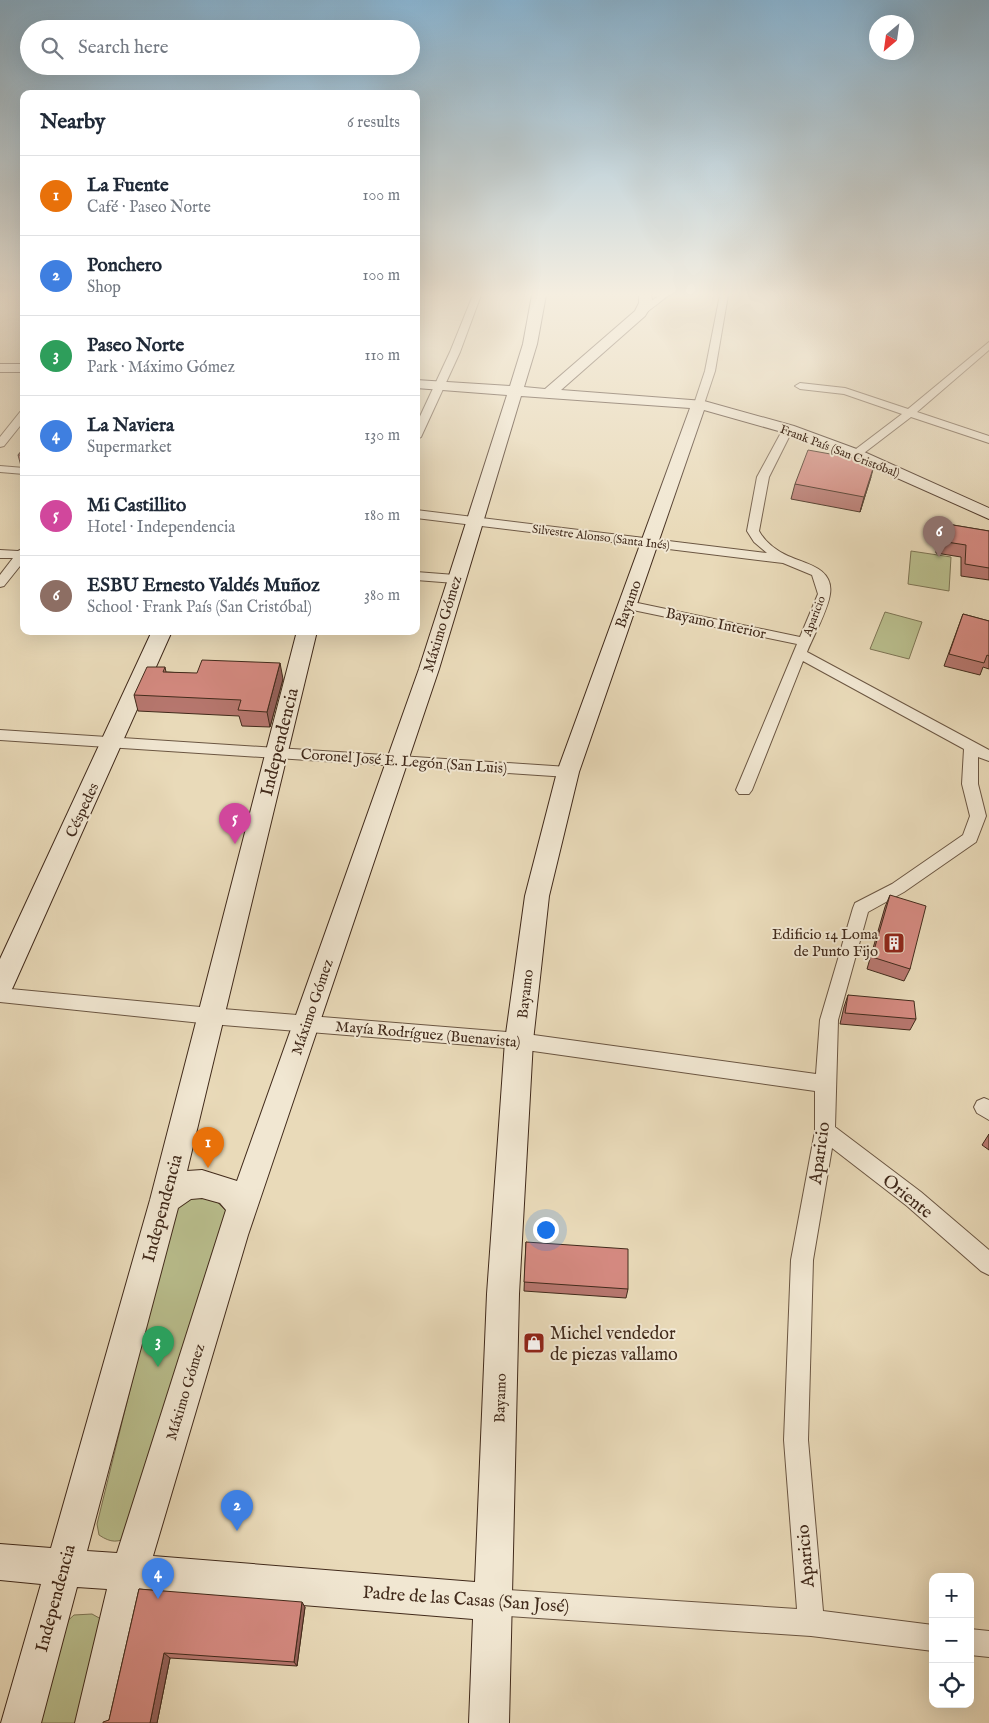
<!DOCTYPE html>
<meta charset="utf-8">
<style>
:root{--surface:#fff;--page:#f2f2f3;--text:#1f2937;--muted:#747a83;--line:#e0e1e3;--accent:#ea580c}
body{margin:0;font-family:"IM FELL English",serif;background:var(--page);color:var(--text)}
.controls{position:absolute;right:15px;bottom:15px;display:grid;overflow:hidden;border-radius:10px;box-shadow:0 5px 20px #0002}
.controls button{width:45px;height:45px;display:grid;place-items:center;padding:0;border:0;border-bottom:1px solid var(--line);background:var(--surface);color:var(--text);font:25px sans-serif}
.compass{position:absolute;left:869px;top:15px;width:45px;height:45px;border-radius:50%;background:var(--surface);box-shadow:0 5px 20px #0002;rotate:209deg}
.you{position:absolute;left:545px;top:1229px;width:18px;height:18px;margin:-12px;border:4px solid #fff;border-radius:50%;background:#1a73e8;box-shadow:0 0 0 8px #1a73e833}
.badge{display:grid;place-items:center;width:32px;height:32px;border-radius:50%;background:var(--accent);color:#fff;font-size:16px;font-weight:700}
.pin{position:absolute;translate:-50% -41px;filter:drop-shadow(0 1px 2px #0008)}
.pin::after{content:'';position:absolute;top:26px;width:18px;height:15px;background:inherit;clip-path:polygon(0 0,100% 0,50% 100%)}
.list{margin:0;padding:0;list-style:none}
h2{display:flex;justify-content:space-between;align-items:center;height:65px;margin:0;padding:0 20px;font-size:21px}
h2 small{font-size:16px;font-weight:400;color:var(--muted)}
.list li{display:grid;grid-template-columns:32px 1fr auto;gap:15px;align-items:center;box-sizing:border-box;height:80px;padding:0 20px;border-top:1px solid var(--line)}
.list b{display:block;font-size:19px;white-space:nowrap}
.list p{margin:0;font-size:16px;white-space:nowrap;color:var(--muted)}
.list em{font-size:16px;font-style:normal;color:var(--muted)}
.icon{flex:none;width:28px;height:28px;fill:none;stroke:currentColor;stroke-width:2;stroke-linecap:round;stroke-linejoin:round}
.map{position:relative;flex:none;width:989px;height:1723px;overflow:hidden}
.search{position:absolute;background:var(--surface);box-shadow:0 5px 20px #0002;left:20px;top:20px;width:400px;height:55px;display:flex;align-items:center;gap:12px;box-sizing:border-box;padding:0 18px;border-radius:28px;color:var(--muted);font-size:19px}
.panel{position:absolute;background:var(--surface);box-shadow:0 5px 20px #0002;left:20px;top:90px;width:400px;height:545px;border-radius:10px}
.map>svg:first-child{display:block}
</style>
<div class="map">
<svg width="989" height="1723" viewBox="0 0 989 1723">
<rect width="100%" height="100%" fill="#e9dab9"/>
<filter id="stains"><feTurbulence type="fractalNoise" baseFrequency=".004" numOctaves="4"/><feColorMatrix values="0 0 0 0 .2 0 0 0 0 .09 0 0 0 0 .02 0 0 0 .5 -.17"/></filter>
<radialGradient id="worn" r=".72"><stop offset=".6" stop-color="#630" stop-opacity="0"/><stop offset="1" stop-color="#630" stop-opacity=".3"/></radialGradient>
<path fill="#b9be8d" stroke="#7d7454" d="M911,551l40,6 -2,34 -41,-7z
M885,612l37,10 -13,37 -39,-10z
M202,1196l12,3 12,12 -96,325c-12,7 -19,7 -31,-1l-2,-11 78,-317 13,-9z
M92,1614l9,5 -17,104h-46l25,-98 11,-10z"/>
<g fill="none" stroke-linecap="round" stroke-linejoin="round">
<g stroke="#6b5642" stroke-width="2">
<path id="street" d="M473,295h8l-21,57 -39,85 -5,3v-15l34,-73z
M660,295h9l-26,20h-6v-4z
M720,295h8l-13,76 -11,33 -5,3 -5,-3 11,-33z
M989,342v8l-72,62 72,24v7l-78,-26 -51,39h-8v-4l50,-38 -58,-20 -44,-5 -5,-3 5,-3 45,5 63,21z
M24,411v10l-20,25 -4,1v-10l20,-25z
M788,426l5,3 -24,48 -10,54c6,11 18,20 29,25 18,8 46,12 42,38 -2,16 -17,43 -23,58l182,98v11l-11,-4v27l8,32 -10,26 -72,50 -36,20 -30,108 -3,107 86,65 68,58v25l-8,-4 -74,-65 -75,-58 -19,112 -5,180 15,171 110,14v26l-122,-15 -318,-21 -9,-4 -4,-9 4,-9 9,-4 304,20 -13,-169 7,-180 24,-129v-40l-296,-42 -308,-25 -211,-22v-14l211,20 308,25 297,41 4,-54 33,-112 2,-5 37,-19 71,-49 7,-19 -8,-32 2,-35 -161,-88 -51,129 -3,4h-10l-3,-4 61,-146 -169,-35 -6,-4 6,-4 172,36 18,-43 -6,-19 -29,-12 -367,-45v-8l351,43 -13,-11 -7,-11 10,-54 26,-48z
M0,466l24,2v6l-24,-2z
M24,548v13l-20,25 -4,1v-12l13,-17h-13v-8l18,1z
M416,572l39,3 6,4 -6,4 -39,-3z
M0,730l568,37 5,1 3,4 -3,4 -5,1 -568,-37z
M984,1098l5,2v20l-12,-7 -3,-6 3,-6z
M970,1629l19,2v26l-19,-2z"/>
</g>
<g stroke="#412a1b" stroke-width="2">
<path id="secondary" d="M532,295h14l-9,49 -13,43 21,2 90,-78 4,-8v-8h12l2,8 -8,13 -84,74 143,11 90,25 68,25 127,57v11l-139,-62 -68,-25 -78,-22 -125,362 -30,124 -16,145 -14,253 -10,429h-40l4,-104 -329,-27 -29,131h-40l32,-134 -30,-2 -36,136h-40l40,-139 -41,-4v-36l51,4 99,-348 147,-569h20l-130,540 15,-1 35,11 182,-512 88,-274 -91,-7v-8l94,6 13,-42zM521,396l169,12 -133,364 -32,124 -20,145 -18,253 -12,288 -322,-26 95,-321 191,-566zM202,1198l18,5 6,7 -109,343 -30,-2 91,-343 13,-9z
M0,364h24v8h-24z
M152,631h20l-159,356 -4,8 -9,3v-39z"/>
</g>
<use href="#street" fill="#f1e7d2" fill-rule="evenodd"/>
<use href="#secondary" fill="#f1e7d2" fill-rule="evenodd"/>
</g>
<path fill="#b7776f" stroke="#412a1b" d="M24,448v18h-3l-3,-11z
M871,477l-11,35 -69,-13 4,-15z
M941,523l48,8v49l-28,-4v-19l-25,-4 1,-18z
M963,614l26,7v48l-6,-2 -3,8 -36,-9z
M165,667l1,5 117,7 -13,48 -28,-1 -3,-10 -101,-5 -4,-16z
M890,895l20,74 -6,12 -37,-12 18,-62z
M848,995l68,24 -6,11 -70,-6 4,-17z
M989,1134v16l-7,-5z
M526,1242l102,47 -2,9 -102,-7z
M139,1589l166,18 -8,59 -127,-8 -13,65h-54l6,-3z"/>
<path fill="#95615a" stroke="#412a1b" d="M875,462l-4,15 -11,35 4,-15z
M280,663l3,16 -13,48 -3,-15z
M302,1602l3,5 -8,59 -3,-4z
M164,1653l6,5 -13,65h-7z"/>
<path fill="#d58a81" stroke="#412a1b" d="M24,448v7h-6z
M808,450l67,12 -11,35 -69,-13z
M941,523l48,8v37l-24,-4 1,-19 -26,-4z
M963,614l26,7v35l-2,-1 -3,8 -35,-9z
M202,660l78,3 -13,49 -29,-2 3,-10 -107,-5 13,-28h18l-2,5 34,1z
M890,895l36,11 -16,63 -38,-12z
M848,995l66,6 2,18 -71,-6z
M526,1242l102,7v40l-104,-7z
M139,1589l163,13 -8,60 -130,-9 -14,70h-47v-1l6,-2z"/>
<linearGradient id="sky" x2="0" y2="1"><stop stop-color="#89b6d5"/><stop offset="0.55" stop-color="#f5eee0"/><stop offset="1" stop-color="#f5eee0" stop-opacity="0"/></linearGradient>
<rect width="989" height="536" fill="url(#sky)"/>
<defs>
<g id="building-square" transform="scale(1.125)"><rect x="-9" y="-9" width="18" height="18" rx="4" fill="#8f2418" stroke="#f1e7d2"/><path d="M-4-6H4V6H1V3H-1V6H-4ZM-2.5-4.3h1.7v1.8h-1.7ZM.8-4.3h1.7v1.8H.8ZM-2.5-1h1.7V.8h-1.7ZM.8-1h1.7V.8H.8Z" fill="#fff"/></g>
<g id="shop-square" transform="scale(1.125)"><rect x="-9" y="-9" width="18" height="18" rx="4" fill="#8f2418" stroke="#f1e7d2"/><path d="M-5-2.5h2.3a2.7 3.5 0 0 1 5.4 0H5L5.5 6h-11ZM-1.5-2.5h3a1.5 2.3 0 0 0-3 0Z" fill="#fff"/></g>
</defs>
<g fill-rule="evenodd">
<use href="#building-square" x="894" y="943"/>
<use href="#shop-square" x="534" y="1343"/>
</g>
<g text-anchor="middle" stroke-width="4" stroke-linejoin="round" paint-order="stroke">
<g font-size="12" fill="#412a1b" stroke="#f1e7d2">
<text transform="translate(840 451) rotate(21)" y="4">Frank País (San Cristóbal)</text>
<text transform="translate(601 537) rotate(7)" y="4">Silvestre Alonso (Santa Inés)</text>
<text transform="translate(814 616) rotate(-69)" y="4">Aparicio</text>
</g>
<g font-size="15" fill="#412a1b" stroke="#f1e7d2">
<text transform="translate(628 604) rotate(-70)" y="5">Bayamo</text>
<text transform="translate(716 623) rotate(12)" y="5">Bayamo Interior</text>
<text transform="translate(442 624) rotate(-73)" y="5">Máximo Gómez</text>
<text transform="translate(404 761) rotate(4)" y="5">Coronel José E. Legón (San Luis)</text>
<text transform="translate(82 810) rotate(-65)" y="5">Céspedes</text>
<text transform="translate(525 994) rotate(-83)" y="5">Bayamo</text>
<text transform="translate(312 1007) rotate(-71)" y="5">Máximo Gómez</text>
<text transform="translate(428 1034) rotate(5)" y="5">Mayía Rodríguez (Buenavista)</text>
<text transform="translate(185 1392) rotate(-73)" y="5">Máximo Gómez</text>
<text transform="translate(500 1398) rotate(-88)" y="5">Bayamo</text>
</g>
<g font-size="15" fill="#412a1b" stroke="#f1e7d2" text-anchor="end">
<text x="878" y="939">Edificio 14 Loma<tspan x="878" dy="17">de Punto Fijo</tspan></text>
</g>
<g font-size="18" fill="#412a1b" stroke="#f1e7d2">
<text transform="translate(279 742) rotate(-76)" y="6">Independencia</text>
<text transform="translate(819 1153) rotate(-82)" y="6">Aparicio</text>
<text transform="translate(908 1196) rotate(39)" y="6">Oriente</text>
<text transform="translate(162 1208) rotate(-75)" y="6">Independencia</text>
<text transform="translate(805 1556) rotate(-95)" y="6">Aparicio</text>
<text transform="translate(55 1598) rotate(-75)" y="6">Independencia</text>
<text transform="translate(466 1599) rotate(4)" y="6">Padre de las Casas (San José)</text>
</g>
<g font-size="18" fill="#412a1b" stroke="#f1e7d2" text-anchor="start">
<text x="550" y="1339">Michel vendedor<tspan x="550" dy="21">de piezas vallamo</tspan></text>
</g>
</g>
<rect width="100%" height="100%" filter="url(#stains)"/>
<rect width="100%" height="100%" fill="url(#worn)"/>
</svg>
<div class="controls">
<button>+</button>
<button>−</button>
<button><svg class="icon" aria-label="locate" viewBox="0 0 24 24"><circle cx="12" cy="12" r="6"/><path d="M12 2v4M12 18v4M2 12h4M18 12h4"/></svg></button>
</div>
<svg class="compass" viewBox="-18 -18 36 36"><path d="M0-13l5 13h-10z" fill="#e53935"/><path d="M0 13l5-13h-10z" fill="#747a83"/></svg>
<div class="you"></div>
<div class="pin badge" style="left:208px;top:1168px;background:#e8710a">1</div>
<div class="pin badge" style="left:237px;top:1531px;background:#3f7fe0">2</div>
<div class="pin badge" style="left:158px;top:1367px;background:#2e9e5b">3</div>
<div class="pin badge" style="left:158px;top:1599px;background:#3f7fe0">4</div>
<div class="pin badge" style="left:235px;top:844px;background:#d1479c">5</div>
<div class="pin badge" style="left:939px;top:557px;background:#8d6e63">6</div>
<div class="search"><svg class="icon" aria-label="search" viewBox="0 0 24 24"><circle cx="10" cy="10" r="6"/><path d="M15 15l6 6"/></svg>Search here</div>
<section class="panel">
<h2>Nearby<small>6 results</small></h2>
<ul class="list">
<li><span class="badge" style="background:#e8710a">1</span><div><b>La Fuente</b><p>Café · Paseo Norte</p></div><em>100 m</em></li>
<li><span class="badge" style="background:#3f7fe0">2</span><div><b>Ponchero</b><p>Shop</p></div><em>100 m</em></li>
<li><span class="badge" style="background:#2e9e5b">3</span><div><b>Paseo Norte</b><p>Park · Máximo Gómez</p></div><em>110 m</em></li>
<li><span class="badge" style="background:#3f7fe0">4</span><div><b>La Naviera</b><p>Supermarket</p></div><em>130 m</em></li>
<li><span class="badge" style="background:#d1479c">5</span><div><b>Mi Castillito</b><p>Hotel · Independencia</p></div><em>180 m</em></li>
<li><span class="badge" style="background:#8d6e63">6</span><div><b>ESBU Ernesto Valdés Muñoz</b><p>School · Frank País (San Cristóbal)</p></div><em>380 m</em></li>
</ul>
</section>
</div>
